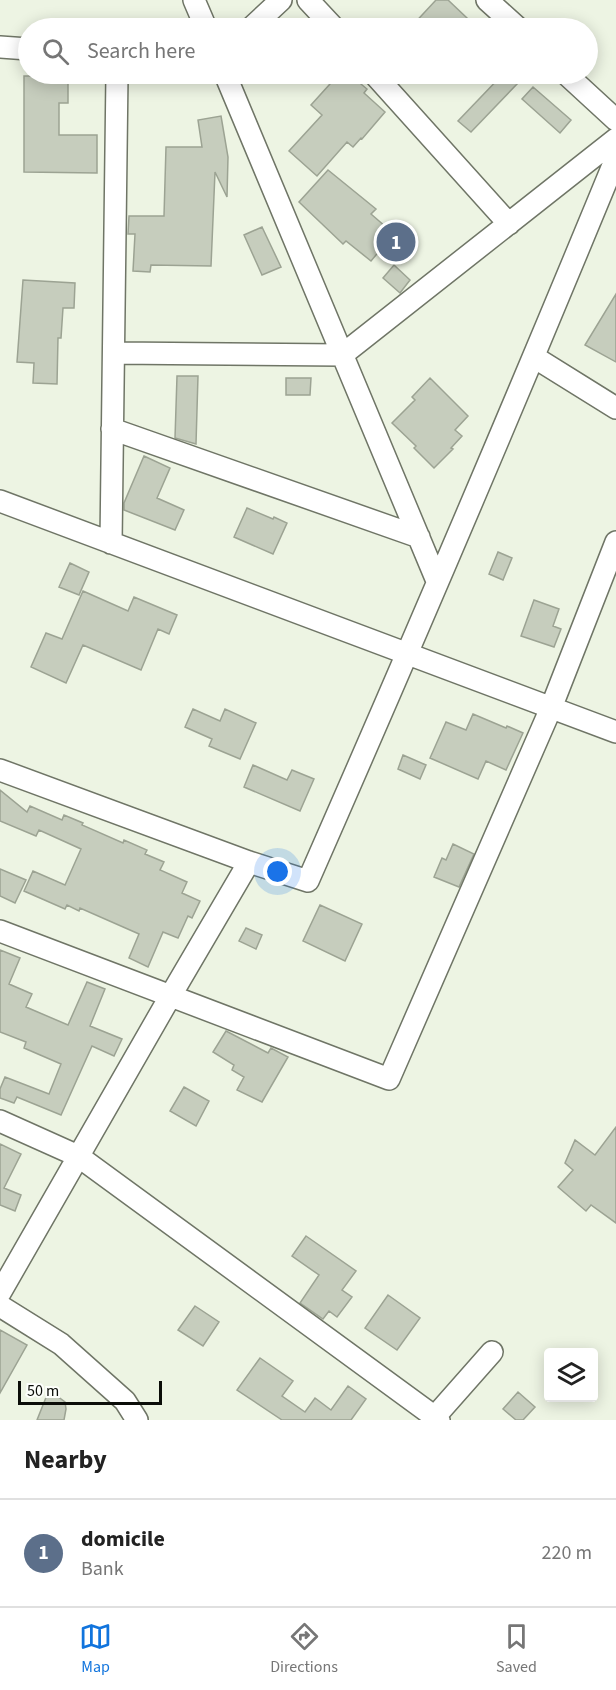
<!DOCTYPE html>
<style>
:root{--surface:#fff;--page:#f2f2f2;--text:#222;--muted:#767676;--line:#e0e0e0;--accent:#1174dd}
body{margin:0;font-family:"Source Sans 3",sans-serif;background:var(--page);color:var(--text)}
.controls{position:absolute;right:18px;bottom:18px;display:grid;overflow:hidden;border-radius:6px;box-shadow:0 3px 15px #0003}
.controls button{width:54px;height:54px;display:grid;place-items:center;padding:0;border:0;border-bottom:2px solid var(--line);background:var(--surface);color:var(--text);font:30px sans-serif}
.scale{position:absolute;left:18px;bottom:15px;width:144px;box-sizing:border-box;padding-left:6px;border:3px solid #0b0d08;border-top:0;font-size:16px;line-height:21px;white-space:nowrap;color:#0b0d08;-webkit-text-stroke:4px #fdfffb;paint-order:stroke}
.you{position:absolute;left:278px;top:872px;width:21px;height:21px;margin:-15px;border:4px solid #fff;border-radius:50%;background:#1a73e8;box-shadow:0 0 0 9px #1a73e833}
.badge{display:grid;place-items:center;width:39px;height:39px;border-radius:50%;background:var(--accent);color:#fff;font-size:20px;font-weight:700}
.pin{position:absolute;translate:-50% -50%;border:3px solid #fff;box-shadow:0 2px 6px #0006}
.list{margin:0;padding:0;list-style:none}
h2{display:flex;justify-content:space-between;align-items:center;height:78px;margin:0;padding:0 24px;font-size:26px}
h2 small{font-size:20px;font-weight:400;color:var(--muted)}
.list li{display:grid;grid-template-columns:39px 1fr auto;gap:18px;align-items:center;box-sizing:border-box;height:108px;padding:0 24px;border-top:2px solid var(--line)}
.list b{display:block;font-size:22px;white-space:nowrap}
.list p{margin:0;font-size:20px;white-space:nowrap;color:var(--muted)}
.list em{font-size:20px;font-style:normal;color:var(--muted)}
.icon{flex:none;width:33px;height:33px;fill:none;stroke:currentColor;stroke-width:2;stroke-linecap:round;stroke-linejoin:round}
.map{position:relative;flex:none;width:616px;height:1420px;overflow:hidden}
.search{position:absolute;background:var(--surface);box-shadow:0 3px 15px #0003;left:18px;right:18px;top:18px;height:66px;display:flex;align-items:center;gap:15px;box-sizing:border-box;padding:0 21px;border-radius:33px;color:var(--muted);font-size:22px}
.sheet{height:186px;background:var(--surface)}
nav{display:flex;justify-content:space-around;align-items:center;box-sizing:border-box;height:84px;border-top:2px solid var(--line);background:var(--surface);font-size:16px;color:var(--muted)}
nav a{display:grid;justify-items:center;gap:3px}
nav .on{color:var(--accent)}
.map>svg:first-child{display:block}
</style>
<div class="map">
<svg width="616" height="1420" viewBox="0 0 616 1420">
<rect width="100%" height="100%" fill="#edf4e3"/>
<path fill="#c6cdbd" stroke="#9ca393" stroke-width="1.5" d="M436,0h12l19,18 -10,10h-47z
M339,74h10l18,15 -3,4 21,19 -23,27 -1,-1 -8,9 -6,-5 -30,34 -28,-25 33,-36 -11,-10z
M503,74h3l11,10 -46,48 -13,-11z
M24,76h44v27h-9v32h38v38l-73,-1z
M533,87l38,33 -11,13 -38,-34z
M221,116l7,41 -1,40 -12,-25 -4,94 -60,-1 -1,7 -17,-1 2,-37h-7l1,-18h35l2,-69h36l-4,-27z
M328,170l48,39 -5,5 15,13 -8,9 8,7 -15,18 -25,-20 -3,3 -44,-42z
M262,227l19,40 -19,8 -18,-40z
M394,265l16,15 -10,13 -17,-15z
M23,280l52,3 -1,25h-11l-2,30h-3l-1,46 -24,-1 1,-20 -17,-1z
M616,294v68l-31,-17z
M177,376h21l-2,68 -21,-6z
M286,378h25l-1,17h-24z
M430,378l38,38 -13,14 7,6 -11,12 2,1 -19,19 -20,-20 2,-2 -24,-23 23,-23 -3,-3z
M144,456l26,12 -13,30 27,12 -9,20 -51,-20v-7z
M247,508l26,11 1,-2 13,6 -14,31 -39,-17z
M498,552l14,6 -9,22 -14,-6z
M70,563l19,9 -10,23 -20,-8z
M83,591l45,20 6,-14 43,18 -8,19 -11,-5 -17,41 -58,-25 -17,38 -35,-16 15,-34 16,6z
M534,600l25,9 -6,17 8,3 -7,18 -33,-11z
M193,709l27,12 5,-12 31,14 -16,36 -31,-13 3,-7 -27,-12z
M473,714l33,14 1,-2 16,7 -17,37 -20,-9 -8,18 -48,-21 16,-36 20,8z
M403,755l23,10 -6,14 -22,-10z
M253,765l34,15 5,-10 22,9 -14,32 -56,-24z
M0,790l27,22 3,-6 32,14 2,-5 19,8 -1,2 41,18 1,-3 23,10 -2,4 19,8 -4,8 27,12 -5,11 18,8 -8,17 -4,-2 -10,22 -15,-6 -15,35 -19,-9 10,-24 -59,-26 -1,3 -12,-6 -2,4 -41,-18 9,-20 32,14 16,-36 -42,-19 -3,6 -36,-15z
M453,844l21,10 -15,33 -25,-10 8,-19 4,2z
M0,869l26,11 -11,23 -15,-7z
M320,905l42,19 -17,37 -42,-20z
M246,928l16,7 -6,14 -17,-8z
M0,950l20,8 -11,26 23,10 -6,13 42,18 19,-43 18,7 -15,37 32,13 -8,17 -22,-10 -31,69 -44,-18 -3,6 -14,-5v-9l5,-12 44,17 12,-30 -37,-16 2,-6 -26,-10z
M226,1031l42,22 3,-5 17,9 -26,45 -25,-12 7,-13 -12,-7 2,-5 -21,-13z
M184,1087l25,14 -13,25 -26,-15z
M616,1127v96l-25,-18 -5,6 -28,-24 15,-17 -8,-7 10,-23 20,15z
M0,1144l21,10 -17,34 17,7 -6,16 -15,-6z
M306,1236l50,35 -14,19 10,7 -15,20 -8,-6 -6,8 -23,-16 19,-28 -27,-19z
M388,1295l32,23 -23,32 -32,-22z
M195,1306l24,16 -16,24 -25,-16z
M0,1330l27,15 -27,48z
M260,1358l33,23 -11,15 23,16 10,-14 16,12 17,-24 18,13 -15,21h-69l-45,-30z
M49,1390l16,12 1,7 -2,11h-27z
M518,1392l17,15 -12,13h-7l-13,-11z"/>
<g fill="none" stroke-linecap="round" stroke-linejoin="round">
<g stroke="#6f7566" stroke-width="24">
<path id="minor" d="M194,0l12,28
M308,0l26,28
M487,0l31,28
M251,28l30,-28
M0,47l28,2
M225,74l212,507
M374,74l135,150
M566,74l50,46
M114,353l228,2 274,-216
M534,357l82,51
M112,429l307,108
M0,501l616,231
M111,543l6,-469
M0,770l249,92 59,19c105,-239 208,-480 308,-723
M0,931l389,148 162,-371 65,-166
M0,1121l78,35 361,264
M0,1293l171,-298 78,-133
M0,1306l61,38 64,57 12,19
M432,1420l60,-68"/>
</g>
<use href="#minor" stroke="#fff" stroke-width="21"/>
</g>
</svg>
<div class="controls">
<button><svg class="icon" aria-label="layers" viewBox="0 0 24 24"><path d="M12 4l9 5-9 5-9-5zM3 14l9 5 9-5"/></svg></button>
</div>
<div class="scale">50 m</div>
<div class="you"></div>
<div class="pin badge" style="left:396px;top:242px;background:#5c6f8a">1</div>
<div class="search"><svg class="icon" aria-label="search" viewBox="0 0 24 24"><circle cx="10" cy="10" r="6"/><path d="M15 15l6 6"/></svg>Search here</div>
</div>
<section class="sheet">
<h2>Nearby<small></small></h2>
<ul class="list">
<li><span class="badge" style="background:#5c6f8a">1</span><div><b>domicile</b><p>Bank</p></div><em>220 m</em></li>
</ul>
</section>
<nav>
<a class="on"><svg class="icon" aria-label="map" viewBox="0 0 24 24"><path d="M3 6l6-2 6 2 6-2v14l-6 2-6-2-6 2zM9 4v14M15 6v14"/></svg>Map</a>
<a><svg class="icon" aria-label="directions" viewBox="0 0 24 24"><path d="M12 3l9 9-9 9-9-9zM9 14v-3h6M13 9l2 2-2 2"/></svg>Directions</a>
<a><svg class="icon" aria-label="saved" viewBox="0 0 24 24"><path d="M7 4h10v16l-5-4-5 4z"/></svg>Saved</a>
</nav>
